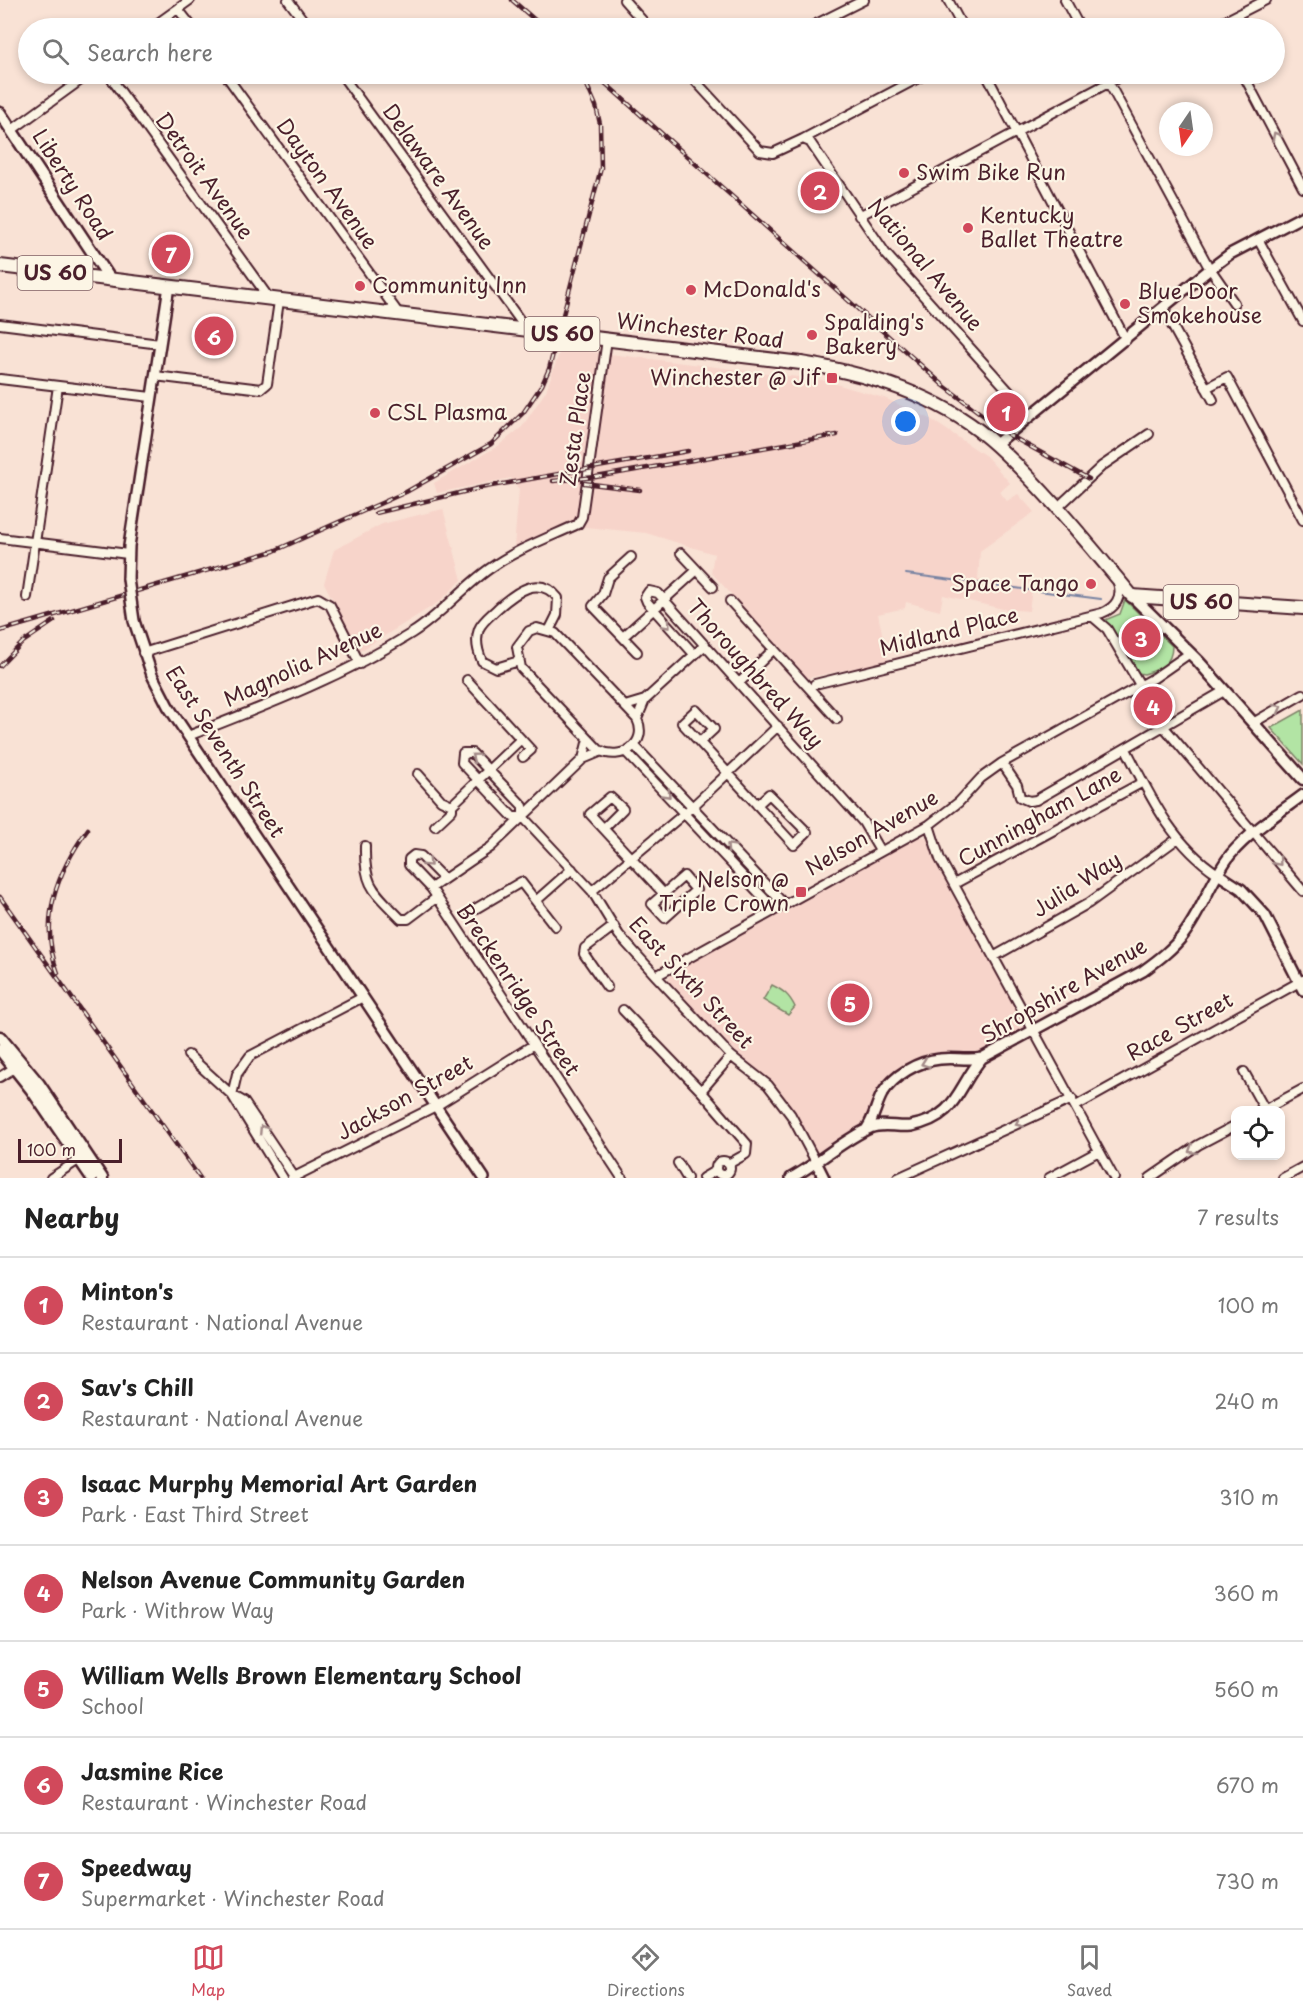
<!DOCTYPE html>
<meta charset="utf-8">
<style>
:root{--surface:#fff;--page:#f2f2f2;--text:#222;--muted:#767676;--line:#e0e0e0;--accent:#d1495b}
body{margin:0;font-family:"Playpen Sans",sans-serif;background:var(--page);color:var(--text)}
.controls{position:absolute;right:18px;bottom:18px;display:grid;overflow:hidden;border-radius:12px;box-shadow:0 3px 9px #0003}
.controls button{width:54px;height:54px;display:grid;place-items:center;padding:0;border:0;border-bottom:2px solid var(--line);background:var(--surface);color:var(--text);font:30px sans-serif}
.compass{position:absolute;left:1159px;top:102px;width:54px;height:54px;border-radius:50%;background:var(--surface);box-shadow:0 3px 9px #0003;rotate:193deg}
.scale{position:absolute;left:18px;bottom:15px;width:104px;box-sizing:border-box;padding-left:6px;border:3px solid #4a1f2b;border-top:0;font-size:16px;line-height:21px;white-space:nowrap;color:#4a1f2b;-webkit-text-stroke:4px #fcf5e5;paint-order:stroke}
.you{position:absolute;left:906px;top:422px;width:21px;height:21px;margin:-15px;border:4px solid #fff;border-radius:50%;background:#1a73e8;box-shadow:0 0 0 9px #1a73e833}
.badge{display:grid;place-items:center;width:39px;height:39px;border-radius:50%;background:var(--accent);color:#fff;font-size:20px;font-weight:700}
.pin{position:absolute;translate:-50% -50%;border:3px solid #fff;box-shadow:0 2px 6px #0006}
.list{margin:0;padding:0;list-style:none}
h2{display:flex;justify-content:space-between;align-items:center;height:78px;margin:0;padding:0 24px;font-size:26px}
h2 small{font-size:20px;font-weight:400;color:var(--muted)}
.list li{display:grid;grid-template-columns:39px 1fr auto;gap:18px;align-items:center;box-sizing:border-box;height:96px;padding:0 24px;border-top:2px solid var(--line)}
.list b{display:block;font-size:22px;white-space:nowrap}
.list p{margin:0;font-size:20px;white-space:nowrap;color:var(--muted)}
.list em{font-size:20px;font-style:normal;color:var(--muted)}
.icon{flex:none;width:33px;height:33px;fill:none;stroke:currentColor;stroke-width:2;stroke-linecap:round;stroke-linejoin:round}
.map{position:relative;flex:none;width:1303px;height:1178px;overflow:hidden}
.search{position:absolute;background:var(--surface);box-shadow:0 3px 9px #0003;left:18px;right:18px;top:18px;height:66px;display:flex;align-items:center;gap:15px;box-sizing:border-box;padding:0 21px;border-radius:33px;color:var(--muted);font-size:22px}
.sheet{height:750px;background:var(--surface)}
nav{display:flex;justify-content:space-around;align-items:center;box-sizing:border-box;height:84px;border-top:2px solid var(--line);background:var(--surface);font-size:16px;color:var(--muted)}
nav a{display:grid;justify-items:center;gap:3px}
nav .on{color:var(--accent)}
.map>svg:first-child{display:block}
</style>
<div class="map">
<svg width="1303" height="1178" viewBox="0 0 1303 1178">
<rect width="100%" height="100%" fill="#f9e2d5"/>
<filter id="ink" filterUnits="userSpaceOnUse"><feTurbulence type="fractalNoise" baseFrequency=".0167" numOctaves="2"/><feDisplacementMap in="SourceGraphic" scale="12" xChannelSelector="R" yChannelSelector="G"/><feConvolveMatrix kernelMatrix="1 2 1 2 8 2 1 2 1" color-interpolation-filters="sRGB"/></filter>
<g filter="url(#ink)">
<path fill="#f7d4ca" d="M561,348l261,32 62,18 45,20 57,38 24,27 -10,9 7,9 11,-7 16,18 -54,39 -2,29 54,9 -3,22 -26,-2 -60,-14 -3,16 -34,-9 -1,6 -27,6 10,47 -81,17 -96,-106 3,-18 -68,-21 -60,-6 -72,20 5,-57 -8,-12 -74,15 -3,-10 64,-37 24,-19 24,-36z
M443,509l19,71 -23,22 -79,49 -36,-68 10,-33 48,-26z
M918,836l10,2 11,28 85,158 -4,8 -48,25 -66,10 -38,53 -43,34 -8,-1 -23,-44 -22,-27 -41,-34 -63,-67 5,-10 106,-56z"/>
<path fill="#b2e4a4" stroke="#7e8268" stroke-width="1.5" d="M1125,600l47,46c0,19 -13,24 -28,28l-6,-1 -33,-53 15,-6z
M1303,710v54l-32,-36z
M772,985c12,6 17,10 23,22l-7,8 -25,-15z"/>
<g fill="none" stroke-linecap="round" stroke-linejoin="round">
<path stroke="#7883a2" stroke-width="2" d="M906,574l195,25"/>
<g stroke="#4a1f2b" stroke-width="12">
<path id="minor" d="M288,0l21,28
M624,0l25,28
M948,0l15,28
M1065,0l15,28
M178,9l15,19
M151,28l39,-28
M808,28l56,-28
M1211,28l55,-28
M108,74l161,224
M225,74l174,240
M341,74l186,256
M689,74l71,77 13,2 30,-14 7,3 76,112 145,162
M986,74l140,266
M1104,74l103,190 27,39
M1243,74l60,114
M12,130l77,-56
M803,139l123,-65
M859,216l266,-142
M1258,239l45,82
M1163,309l50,91
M0,324l160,20
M155,376l106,13 6,-5 12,-83
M0,379l151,18
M1206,388l21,-11 76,143
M1056,509l46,-43 47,-32
M0,538l128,16
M681,553l32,34
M631,557l-23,21 -5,16 -10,12 44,46
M27,597l31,-211
M730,601l107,118
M1092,616l15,13 33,56
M537,628l18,5 82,86c12,25 -16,43 -38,31l-78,-82 -4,-21 12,-16z
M623,637l74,-67
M143,653l175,-55 12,7 30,59
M694,654l-47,-52 -2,-5 4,-6 9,2 205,229 17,29
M519,661l-23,7 -14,-7c-4,-9 -7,-21 -3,-32 3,-8 13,-15 19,-21 18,-16 41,-34 60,-10l-1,17 -8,16
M467,680l64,70 -8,7
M739,683l35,-34
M815,684l287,-71c13,-5 21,-16 16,-30
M645,700l60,-55
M625,706l20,-6 -8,19
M1253,723l50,-29
M1164,727l139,164
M188,736c77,-30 154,-59 224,-103 29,-18 50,-45 77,-64 28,-20 59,-31 89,-45l4,-7 25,-178
M588,739l-5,20 19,-8
M700,742l14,-13 -18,-19 -14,13 112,122 13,-13 -38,-38 -12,11
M634,745l150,159
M1126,749c24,47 46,95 92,125
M626,752l149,158
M1002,763l15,22 3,12 9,4 7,-1 188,-109
M418,774l23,26 11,5
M523,817h-10l-51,-54 1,-10h9l51,53v11l69,74 27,44 37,41 75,80 37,29 23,30 26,49
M929,825l11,34 174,319
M435,826l17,-16v-5l69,-66
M604,828l19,-19 -13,-12 -20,17 74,80
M365,846c-1,41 9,45 36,73h7l28,-21
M684,876l12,14 -31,28 -13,-14z
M442,877l-21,-21 -7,-1 -5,4v6l22,23 191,290
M954,884l189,-102
M431,888l60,-41 92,-88
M592,891l100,-84 86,-81
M537,900l35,-31
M470,912l51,-30 34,44
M995,956l94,-53 88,-64
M656,976l273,-151 30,-23 22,-24 21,-15 152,-85 36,-25
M607,987l-23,-33 1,-6 29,-22
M623,1010l78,81 46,53 -1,10 -16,9
M188,1055l44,40 5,-21 13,-18 113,-59
M1244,1072l21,38
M0,1077l16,-10
M701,1091l30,-35
M1076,1106l227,-126
M1264,1110l39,-21
M716 1168a7 7 0 1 1 14 0a7 7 0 1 1-14 0Z
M678,1163l9,15
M51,1178l32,-21
M283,1178l-51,-83 12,7 51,76
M292,1178l144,-72 97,-61
M703,1178l12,-7
M898,1178l174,-79
M1049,1178l50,-27
M1150,1178l48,-33 38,-20
M1283,1178l20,-11"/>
</g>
<g stroke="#4a1f2b" stroke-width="14">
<path id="tertiary" d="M996,444l214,-175 20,-15 73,-38
M128,579l1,-33 40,-260
M134,621l18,54 16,31 316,472
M1218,874l23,15 24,26 38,75
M867,1128c7,-10 9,-23 15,-34 12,-19 36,-33 58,-35 15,-2 27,2 42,-1l161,-87c15,-11 30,-22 41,-37 19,-25 27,-55 47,-80 20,-23 48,-41 72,-59
M817,1164l7,14
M791,1178c26,-14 55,-40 79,-50 13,-6 27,0 41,-2 47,-9 46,-39 71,-68"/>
</g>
<g stroke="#4a1f2b" stroke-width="15">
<path id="secondary" d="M0,113l110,166
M1132,596l66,65 105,118
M0,1037l39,47 63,94
M0,1050l31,39 61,89"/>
</g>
<g stroke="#4a1f2b" stroke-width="16">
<path id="primary" d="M0,266l801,97c69,11 144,34 196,83 49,45 92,99 135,150l171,12"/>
</g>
<use href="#minor" stroke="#fcf5e5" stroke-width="8"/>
<use href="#tertiary" stroke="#fcf5e5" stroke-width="9"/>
<use href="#secondary" stroke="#fcf5e5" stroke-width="10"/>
<use href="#primary" stroke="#fcf5e5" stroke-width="12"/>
<g stroke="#4a1f2b" stroke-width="4.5">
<path id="rail" d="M512,0l32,28
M595,74l348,311 66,50 80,44
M553,481l43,-4 241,-42
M584,483l56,7
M376,513l104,-25 208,-37
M0,631l274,-80 132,-59 85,-48 32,-31 19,-28 7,-16 52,-201 -1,-44 -4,-18 -14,-32
M0,666l23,-24 31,-21
M0,897l200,281
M58,973c-20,-53 -1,-101 30,-144"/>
</g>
<use href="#rail" stroke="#fcf5e5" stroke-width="2" stroke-dasharray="7" stroke-linecap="butt"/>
<g stroke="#4a1f2b" stroke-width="14" stroke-linecap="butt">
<path id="tertiary-bridge" d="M128,579l6,42"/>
</g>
<use href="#tertiary-bridge" stroke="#fcf5e5" stroke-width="9"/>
</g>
<defs><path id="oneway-chevron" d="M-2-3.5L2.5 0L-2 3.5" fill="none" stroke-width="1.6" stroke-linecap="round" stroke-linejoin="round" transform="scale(1.5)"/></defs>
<g stroke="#a38a88">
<use href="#oneway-chevron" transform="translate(1276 136) rotate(-118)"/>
<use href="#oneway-chevron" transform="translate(667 625) rotate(48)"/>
<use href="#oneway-chevron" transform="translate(1278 708) rotate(-29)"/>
<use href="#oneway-chevron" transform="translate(475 757) rotate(-143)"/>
<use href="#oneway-chevron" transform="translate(667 794) rotate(46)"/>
<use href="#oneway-chevron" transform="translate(730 847) rotate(-133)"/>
<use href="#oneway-chevron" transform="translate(1278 862) rotate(50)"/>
<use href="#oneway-chevron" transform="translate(428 863) rotate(45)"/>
<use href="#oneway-chevron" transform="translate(925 1063) rotate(160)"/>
<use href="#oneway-chevron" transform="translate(1019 1123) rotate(156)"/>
<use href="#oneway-chevron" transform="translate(263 1129) rotate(-123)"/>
<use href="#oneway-chevron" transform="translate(1192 1150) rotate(148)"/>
</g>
</g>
<g fill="#d1495b" stroke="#fcf5e5" stroke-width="2">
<circle cx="904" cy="173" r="6"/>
<circle cx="968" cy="228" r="6"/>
<circle cx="360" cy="286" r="6"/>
<circle cx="691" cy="290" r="6"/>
<circle cx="1125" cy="304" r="6"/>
<circle cx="812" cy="335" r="6"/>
<rect x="826" y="372" width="12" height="12" rx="3"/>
<circle cx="375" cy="413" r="6"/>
<circle cx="1091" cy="584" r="6"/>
<rect x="795" y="886" width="12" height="12" rx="3"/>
</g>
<g text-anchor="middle" stroke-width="4.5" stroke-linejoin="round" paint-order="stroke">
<g fill="#fcf5e5" stroke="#7f5f63" stroke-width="1.5">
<rect x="17.5" y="256" width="75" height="34" rx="4.5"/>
<rect x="524.5" y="317" width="75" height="34" rx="4.5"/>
<rect x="1163.5" y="585" width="75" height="34" rx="4.5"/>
</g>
<g font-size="20" font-weight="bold" fill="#4a1f2b">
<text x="55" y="280">US 60</text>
<text x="562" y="341">US 60</text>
<text x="1201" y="609">US 60</text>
</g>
<g font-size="21" fill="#4a1f2b" stroke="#fcf5e5" text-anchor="start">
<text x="916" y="180">Swim Bike Run</text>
<text x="980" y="223">Kentucky<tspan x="980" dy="24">Ballet Theatre</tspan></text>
<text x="372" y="293">Community Inn</text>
<text x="703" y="297">McDonald's</text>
<text x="1137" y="299">Blue Door<tspan x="1137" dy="24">Smokehouse</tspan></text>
<text x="824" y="330">Spalding's<tspan x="824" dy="24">Bakery</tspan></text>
<text x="820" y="385" text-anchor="end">Winchester @ Jif</text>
<text x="387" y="420">CSL Plasma</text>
<text x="1079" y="591" text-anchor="end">Space Tango</text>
<text x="789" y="887" text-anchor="end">Nelson @<tspan x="789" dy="24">Triple Crown</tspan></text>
</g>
<g font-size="21" fill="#4a1f2b" stroke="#fcf5e5">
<text transform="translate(204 176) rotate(54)" y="7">Detroit Avenue</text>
<text transform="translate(438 177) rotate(54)" y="7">Delaware Avenue</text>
<text transform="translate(327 184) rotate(54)" y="7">Dayton Avenue</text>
<text transform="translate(72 185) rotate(57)" y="7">Liberty Road</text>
<text transform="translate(925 265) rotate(50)" y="7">National Avenue</text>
<text transform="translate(700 331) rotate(7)" y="7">Winchester Road</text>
<text transform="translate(576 429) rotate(-82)" y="7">Zesta Place</text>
<text transform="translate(949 632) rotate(-14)" y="7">Midland Place</text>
<text transform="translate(303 665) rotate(-25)" y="7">Magnolia Avenue</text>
<text transform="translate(755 674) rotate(48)" y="7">Thoroughbred Way</text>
<text transform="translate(225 752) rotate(57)" y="7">East Seventh Street</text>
<text transform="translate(1040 817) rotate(-29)" y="7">Cunningham Lane</text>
<text transform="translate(872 833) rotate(-30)" y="7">Nelson Avenue</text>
<text transform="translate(1077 885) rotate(-33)" y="7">Julia Way</text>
<text transform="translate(691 983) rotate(47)" y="7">East Sixth Street</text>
<text transform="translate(518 990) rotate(56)" y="7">Breckenridge Street</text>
<text transform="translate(1064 991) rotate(-30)" y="7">Shropshire Avenue</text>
<text transform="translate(1180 1027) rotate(-29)" y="7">Race Street</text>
<text transform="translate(405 1098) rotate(-29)" y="7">Jackson Street</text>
</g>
</g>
</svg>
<div class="controls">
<button><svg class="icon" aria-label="locate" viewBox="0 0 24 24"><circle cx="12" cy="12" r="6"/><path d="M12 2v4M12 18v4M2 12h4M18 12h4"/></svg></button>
</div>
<svg class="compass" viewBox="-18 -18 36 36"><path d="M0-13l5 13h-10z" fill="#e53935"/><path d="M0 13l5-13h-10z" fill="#767676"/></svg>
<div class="scale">100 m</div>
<div class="you"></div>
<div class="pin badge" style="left:1006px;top:412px">1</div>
<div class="pin badge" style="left:820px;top:191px">2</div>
<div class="pin badge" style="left:1141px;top:638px">3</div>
<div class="pin badge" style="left:1153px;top:706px">4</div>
<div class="pin badge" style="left:850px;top:1003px">5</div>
<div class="pin badge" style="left:214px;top:336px">6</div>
<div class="pin badge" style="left:171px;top:254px">7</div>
<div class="search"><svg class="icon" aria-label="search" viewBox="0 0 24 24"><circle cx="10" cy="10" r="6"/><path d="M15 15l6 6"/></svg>Search here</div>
</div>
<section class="sheet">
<h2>Nearby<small>7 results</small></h2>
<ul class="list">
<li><span class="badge">1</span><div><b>Minton's</b><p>Restaurant · National Avenue</p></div><em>100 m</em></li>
<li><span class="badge">2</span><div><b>Sav's Chill</b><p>Restaurant · National Avenue</p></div><em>240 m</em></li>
<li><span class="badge">3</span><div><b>Isaac Murphy Memorial Art Garden</b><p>Park · East Third Street</p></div><em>310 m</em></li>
<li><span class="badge">4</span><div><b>Nelson Avenue Community Garden</b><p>Park · Withrow Way</p></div><em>360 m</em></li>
<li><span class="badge">5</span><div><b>William Wells Brown Elementary School</b><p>School</p></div><em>560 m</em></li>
<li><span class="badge">6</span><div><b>Jasmine Rice</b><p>Restaurant · Winchester Road</p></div><em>670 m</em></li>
<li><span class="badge">7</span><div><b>Speedway</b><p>Supermarket · Winchester Road</p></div><em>730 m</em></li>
</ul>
</section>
<nav>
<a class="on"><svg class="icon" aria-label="map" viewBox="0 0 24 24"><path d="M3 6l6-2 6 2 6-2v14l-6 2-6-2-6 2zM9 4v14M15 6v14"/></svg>Map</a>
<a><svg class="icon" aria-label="directions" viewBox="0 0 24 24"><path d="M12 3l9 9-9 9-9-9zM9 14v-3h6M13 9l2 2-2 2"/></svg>Directions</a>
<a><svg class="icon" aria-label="saved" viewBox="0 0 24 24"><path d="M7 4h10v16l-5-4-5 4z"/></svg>Saved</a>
</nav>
